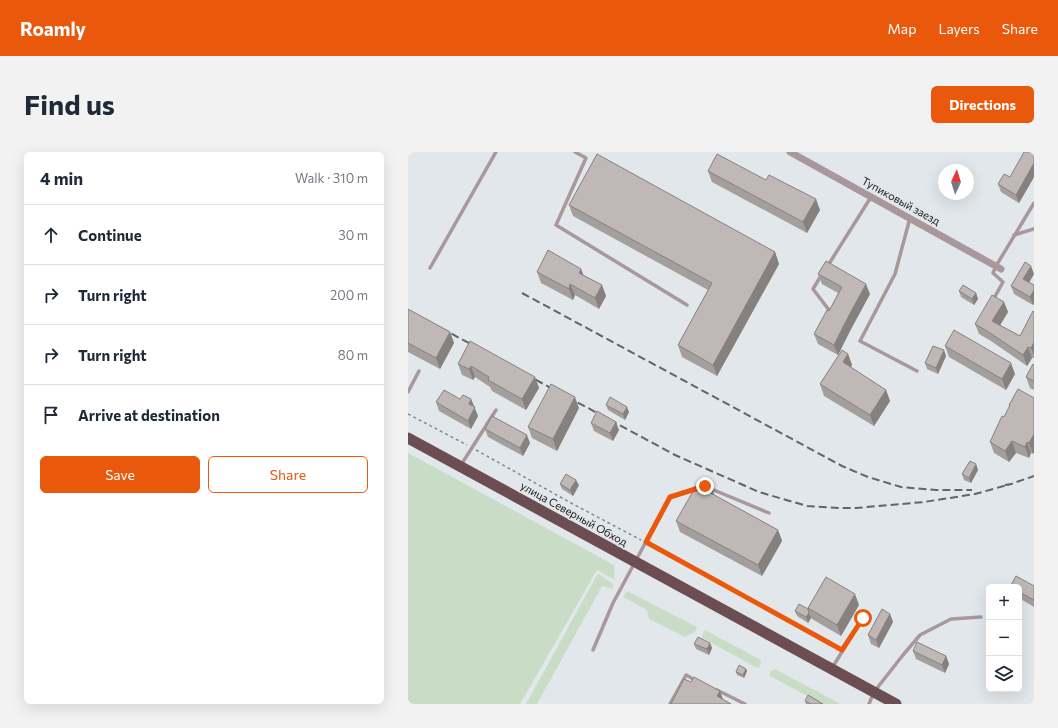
<!DOCTYPE html>
<meta charset="utf-8">
<style>
:root{--surface:#fff;--page:#f2f2f3;--text:#1f2937;--muted:#747a83;--line:#e0e1e3;--accent:#ea580c}
body{margin:0;font-family:Commissioner,sans-serif;background:var(--page);color:var(--text)}
.controls{position:absolute;right:12px;bottom:12px;display:grid;overflow:hidden;border-radius:6px;box-shadow:0 4px 16px #0002}
.controls button{width:36px;height:36px;display:grid;place-items:center;padding:0;border:0;border-bottom:1px solid var(--line);background:var(--surface);color:var(--text);font:20px sans-serif}
.compass{position:absolute;left:530px;top:12px;width:36px;height:36px;border-radius:50%;background:var(--surface);box-shadow:0 4px 16px #0002;rotate:4deg}
.stop{position:absolute;width:12px;height:12px;margin:-9px;border:3px solid #ea580c;border-radius:50%;background:#fff}
.stop.end{background:#ea580c;border-color:#fff;box-shadow:0 1px 4px #0008}
.list{margin:0;padding:0;list-style:none}
h2{display:flex;justify-content:space-between;align-items:center;height:52px;margin:0;padding:0 16px;font-size:17px}
h2 small{font-size:13px;font-weight:400;color:var(--muted)}
.list li{display:grid;grid-template-columns:26px 1fr auto;gap:12px;align-items:center;box-sizing:border-box;height:60px;padding:0 16px;border-top:1px solid var(--line)}
.list b{display:block;font-size:15px;white-space:nowrap}
.list em{font-size:13px;font-style:normal;color:var(--muted)}
.actions{display:flex;gap:8px;padding:12px 16px}
.actions a{flex:1;padding:9px 0;border:1px solid var(--accent);border-radius:6px;text-align:center;font-size:14px;color:var(--accent)}
.actions .main{background:var(--accent);color:#fff}
.icon{flex:none;width:22px;height:22px;fill:none;stroke:currentColor;stroke-width:2;stroke-linecap:round;stroke-linejoin:round}
.map{position:relative;flex:none;width:626px;height:552px;overflow:hidden;border-radius:6px}
header{display:flex;align-items:center;gap:24px;box-sizing:border-box;height:56px;padding:0 20px;background:var(--accent);color:#fff}
header strong{font-size:19px}
nav{display:flex;gap:22px;margin-inline-start:auto;font-size:14px}
.intro{display:flex;align-items:center;justify-content:space-between;box-sizing:border-box;height:96px;padding:0 24px}
h1{margin:0;font-size:28px}
.button{padding:10px 18px;border-radius:6px;background:var(--accent);color:#fff;font-size:14px;font-weight:700}
main{display:flex;gap:24px;padding:0 24px}
aside{flex:1;background:var(--surface);border-radius:6px;box-shadow:0 4px 16px #0002}
.map>svg:first-child{display:block}
</style>
<header>
<strong>Roamly</strong>
<nav><a>Map</a><a>Layers</a><a>Share</a></nav>
</header>
<div class="intro"><h1>Find us</h1><a class="button">Directions</a></div>
<main>
<aside>
<h2>4 min<small>Walk · 310 m</small></h2>
<ul class="list">
<li><svg class="icon" aria-label="ahead" viewBox="0 0 24 24"><path d="M12 20V5M6 11l6-6 6 6"/></svg><div><b>Continue</b></div><em>30 m</em></li>
<li><svg class="icon" aria-label="right" viewBox="0 0 24 24"><path d="M7 20v-9h11M14 6l5 5-5 5"/></svg><div><b>Turn right</b></div><em>200 m</em></li>
<li><svg class="icon" aria-label="right" viewBox="0 0 24 24"><path d="M7 20v-9h11M14 6l5 5-5 5"/></svg><div><b>Turn right</b></div><em>80 m</em></li>
<li><svg class="icon" aria-label="arrive" viewBox="0 0 24 24"><path d="M6 21V4h12l-3 4 3 4H6"/></svg><div><b>Arrive at destination</b></div></li>
</ul>
<div class="actions"><a class="main">Save</a><a>Share</a></div>
</aside>
<div class="map">
<svg width="626" height="552" viewBox="0 0 626 552">
<rect width="100%" height="100%" fill="#e2e7eb"/>
<path fill="#c9ddc6" d="M0,301l206,112 1,15 -18,-10 -77,134h-112z
M191,422l14,10v5l-11,-3 -65,118h-11l71,-129z
M219,439l70,36 -2,5 -10,5 -36,-18 -2,-9 -24,-13z
M297,478l56,30 -1,7 -3,1 -54,-30 -1,-3z
M367,517l66,35h-19l-52,-28v-4z"/>
<g fill="none" stroke-linecap="round" stroke-linejoin="round">
<path stroke="#85898c" stroke-width="1.5" stroke-dasharray="3 3" stroke-linecap="butt" d="M0,262l59,31
M68,298l95,53 70,37
M242,392l189,105"/>
<path stroke="#a9989b" stroke-width="3.5" d="M167,0l11,6 -30,67 131,80
M502,66l-15,56 -35,67 57,30
M606,83l20,-6
M419,115l44,-70
M22,116l66,-116
M414,122l-9,15 16,21
M585,148l10,-18 -10,-9 3,-7 38,-63
M0,240l11,-21
M53,313l35,-55
M301,336l60,25
M185,498l20,-47 57,-106 28,-9
M424,516l31,-50
M309,538l28,14
M262,552l16,-29 11,6
M461,552l5,-12 29,-37 17,-20 31,-16 30,-2"/>
<path stroke="#a9989b" stroke-width="7" d="M382,0l211,117"/>
<path stroke="#6c4d52" stroke-width="11" d="M0,286l488,266"/>
<path stroke="#626567" stroke-width="2" stroke-dasharray="8 4" stroke-linecap="butt" d="M114,141l320,173 26,11 33,10 35,3h36
M33,176l37,20
M117,222l150,81 84,37 48,14 33,2h16l68,-6 51,-8 36,-10
M597,333l6,-1 23,-8"/>
</g>
<path fill="#a49e9d" d="M626,1v24l-15,26 -18,-11 -3,-8 12,-7z
M300,19l112,39 -13,23 -95,-51z
M161,53l206,47 4,12 -62,112 -35,-19 -4,-12 30,-55 -135,-74z
M173,117l3,7 18,9 4,11 -7,13 -24,-14 -2,5 -32,-17 -4,-11z
M410,122l52,20 -20,37 -12,24 -20,-11 -4,-10 15,-23 9,-18 -16,-9z
M626,122l-5,8 4,23 -19,-11 -3,-8z
M551,139l17,2 2,6 -4,6 -13,-8z
M596,150l4,10 -8,13 20,11 14,-24v46h-2l-5,8 -36,-25 -12,-7 -4,-10z
M0,157l42,23 4,11 -14,26 -32,-17z
M537,194l70,28 -9,16 -57,-33z
M440,202l4,11 -2,2 36,23 4,11 -16,25 -50,-30 -4,-12z
M538,204l-8,18 -11,-5 -2,-6z
M50,212l77,13 4,11 -13,22 -34,-19 -2,-4 -15,-10 -2,3 -11,-5z
M626,213v25l-4,-2 -4,-11z
M610,237l15,65 -2,-1 -2,5 -13,-5 -7,9 -15,-9 -4,-11 20,-35 -1,-2z
M52,247h11l7,17 -7,13 -32,-18 -3,-9z
M198,253l23,7 -4,8 -17,-10z
M171,256l-22,43 -25,-13 -4,-11z
M183,271l28,7 -6,11 -19,-10z
M77,277l45,14 -7,13 -35,-19z
M568,312l2,6 -7,13 -7,-3 -2,-6z
M152,332l19,1 -6,11 -11,-7z
M303,332l3,11 64,35 4,11 -20,35 -82,-44 -4,-11z
M626,434v21l-15,-9v-11z
M451,453l-18,31 -29,-17 -1,-1 -3,5 -11,-7 -2,-5 13,-2v-1z
M482,462l3,8 -14,26 -8,-4 -3,-9z
M302,491l2,5 -3,7 -13,-6 -2,-5z
M505,499l33,5 3,8 -4,9 -29,-14z
M338,517l1,2 -3,7 -7,-3 -1,-3z
M397,549l18,3h-17z"/>
<path fill="#86817f" d="M626,11v14l-15,26 -3,-8z
M408,47l4,11 -13,23 -4,-11z
M367,100l4,12 -62,112 -4,-11z
M623,114l3,8 -8,14 -3,-9z
M173,117l4,11 -6,-7z
M162,132l5,11 -2,5 -4,-11z
M458,132l4,10 -20,37 -12,24 -4,-10 12,-24z
M194,133l4,11 -7,13 -4,-11z
M626,138v14l-1,1 -3,-8z
M568,141l2,6 -4,6 -2,-6z
M596,150l4,10 -12,20 -4,-11z
M42,180l4,11 -14,26 -4,-11z
M626,190v13l-3,-7z
M620,195l4,11 -5,8 -4,-11z
M536,198l2,6 -8,18 -2,-6z
M440,202l4,11 -5,9 -4,-12z
M603,211l4,11 -9,16 -4,-11z
M63,214l4,11 -2,3 -4,-11z
M127,225l4,11 -13,22 -4,-11z
M478,238l4,11 -16,25 -4,-11z
M167,245l4,11 -22,43 -4,-12z
M63,247l7,17 -7,13 -3,-8 1,-17z
M219,255l2,5 -4,8 -2,-6z
M208,270l3,8 -6,11 -3,-8z
M626,282v19l-1,1 -4,-11z
M119,283l3,8 -7,13 -3,-8z
M604,289l4,12 -7,9 -4,-11z
M619,290l4,11 -2,5 -4,-11z
M568,312l2,6 -7,13 -2,-5z
M168,328l3,5 -6,11 -3,-6z
M303,332l3,11 -7,-4z
M370,378l4,11 -20,35 -4,-11z
M447,442l4,11 -18,31 -4,-11z
M401,461l2,5 -3,5 -2,-6z
M482,462l3,8 -14,26 -3,-8z
M612,479l2,6 -3,9v-11z
M302,491l2,5 -3,7 -2,-6z
M538,504l3,8 -4,9 -3,-8z
M338,517l1,2 -3,7 -1,-3z
M312,539l4,11 -7,-6z"/>
<path fill="#bfb8b6" stroke="#86817f" d="M616,0h8l2,1v10l-18,32 -18,-11 6,-10 6,3z
M189,2l178,98 -62,113 -35,-20 34,-62 -143,-78z
M309,2l49,26 3,-5 47,24 -13,23 -95,-51z
M140,98l33,19 -2,4 23,12 -7,13 -25,-14 -1,5 -32,-17z
M418,109l40,23 -20,37 -12,24 -20,-11 13,-24 2,1 13,-24 -24,-13z
M617,110l6,4 -8,13 11,6v5l-4,7 -19,-11z
M555,133l13,8 -4,6 -13,-8z
M584,143l12,7 -12,19 28,15 13,-25 1,1v30l-3,6 -3,-1 -5,8 -36,-24 -12,-7z
M0,157l42,23 -14,26 -28,-15z
M546,178l57,33 -9,16 -57,-33z
M62,189l65,36 -13,22 -34,-19 1,-3 -18,-11 -2,3 -11,-5z
M525,194l11,4 -8,18 -11,-5z
M434,198l6,4 -5,8 43,28 -16,25 -50,-31z
M625,212l1,1v16l-8,-4z
M143,232l24,13 -22,42 -25,-12z
M610,237l16,9v36l-5,9 -2,-1 -2,5 -13,-6 -7,10 -15,-9 12,-26 2,1 6,-12h-1z
M36,238l16,9 3,-4 8,4 -2,5 6,3 -7,14 -32,-19z
M202,245l17,10 -4,7 -17,-9z
M189,259l19,11 -6,11 -19,-10z
M84,264l35,19 -7,13 -35,-19z
M562,309l6,3 -7,14 -7,-4z
M158,322l10,6 -6,10 -10,-6z
M292,327l11,5 -4,7 71,39 -20,35 -82,-44z
M608,424l18,10v14l-15,-8v-5h-9z
M418,425l29,17 -18,31 -29,-17z
M391,452l9,5 1,4 -3,4 -11,-6z
M474,457l8,5 -14,26 -8,-5z
M290,485l12,6 -3,6 -13,-5z
M509,490l29,14 -4,9 -29,-14z
M331,513l7,4 -3,6 -7,-3z
M286,525l26,14 -3,5 14,8h-60l13,-25 7,3z
M400,543l15,9h-12l-6,-3z"/>
<g fill="none" stroke-linecap="round" stroke-linejoin="round">
<path stroke="#ea580c" stroke-width="5" d="M297,334l-35,11 -24,45 196,108 21,-32"/>
</g>
<g text-anchor="middle" stroke-width="3" stroke-linejoin="round" paint-order="stroke">
<g font-size="11" fill="#202123" stroke="#e2e7eb">
<text transform="translate(493 49) rotate(29)" y="4">Тупиковый заезд</text>
<text transform="translate(166 362) rotate(29)" y="4">улица Северный Обход</text>
</g>
</g>
</svg>
<div class="controls">
<button>+</button>
<button>−</button>
<button><svg class="icon" aria-label="layers" viewBox="0 0 24 24"><path d="M12 4l9 5-9 5-9-5zM3 14l9 5 9-5"/></svg></button>
</div>
<svg class="compass" viewBox="-18 -18 36 36"><path d="M0-13l5 13h-10z" fill="#e53935"/><path d="M0 13l5-13h-10z" fill="#747a83"/></svg>
<div class="stop" style="left:455px;top:466px"></div>
<div class="stop end" style="left:297px;top:334px"></div>
</div>
</main>
